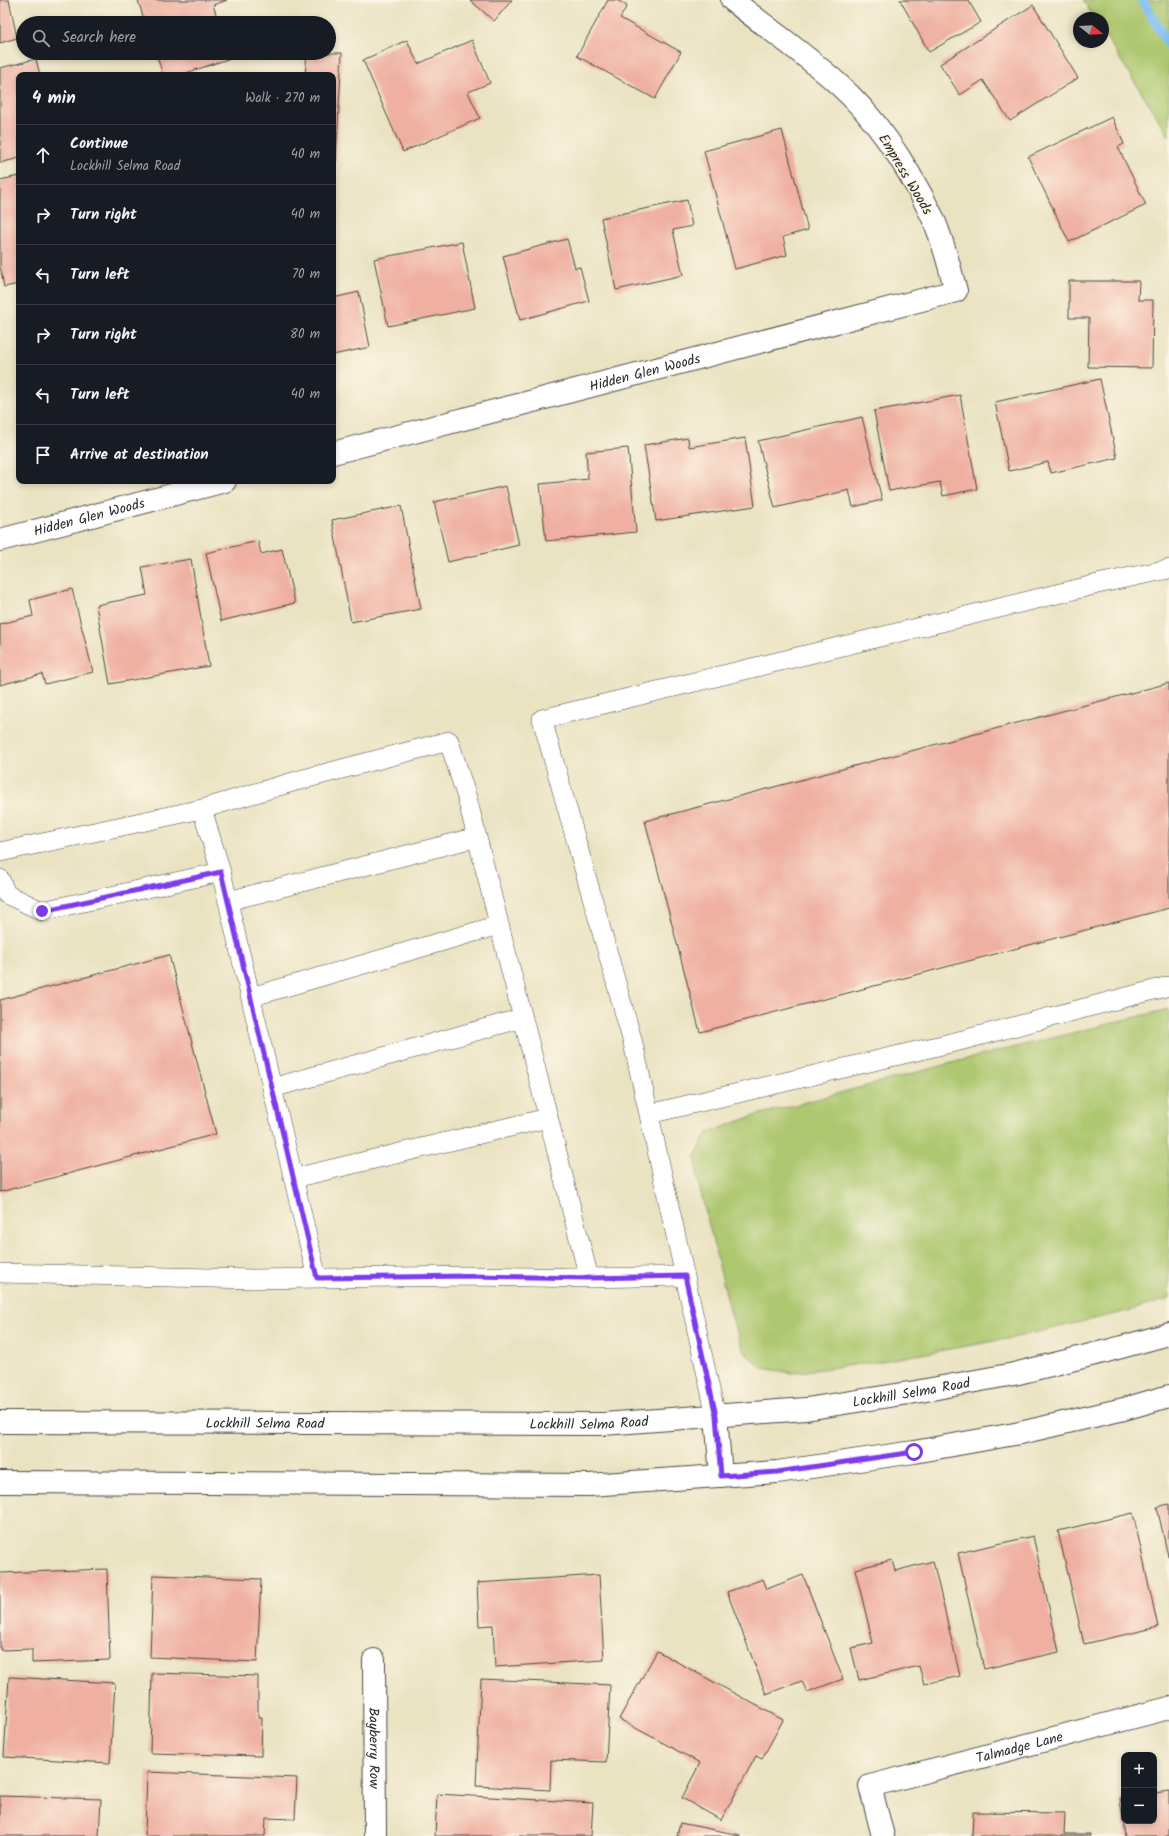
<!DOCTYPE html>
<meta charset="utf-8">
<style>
:root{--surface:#171b24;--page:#242831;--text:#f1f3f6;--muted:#9ea1a6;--line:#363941}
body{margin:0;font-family:Kalam,sans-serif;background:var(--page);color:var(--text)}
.controls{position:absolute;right:12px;bottom:12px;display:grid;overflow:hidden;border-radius:8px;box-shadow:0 2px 6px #0003}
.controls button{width:36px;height:36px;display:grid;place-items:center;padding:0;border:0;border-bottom:1px solid var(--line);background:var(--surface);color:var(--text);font:20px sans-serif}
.compass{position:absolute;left:1073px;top:12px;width:36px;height:36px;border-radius:50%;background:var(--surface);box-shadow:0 2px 6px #0003;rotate:108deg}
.stop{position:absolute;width:12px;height:12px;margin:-9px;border:3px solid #7c3aed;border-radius:50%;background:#fff}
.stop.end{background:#7c3aed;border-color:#fff;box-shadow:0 1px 4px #0008}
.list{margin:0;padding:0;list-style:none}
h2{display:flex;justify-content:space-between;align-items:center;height:52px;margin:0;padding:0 16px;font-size:17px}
h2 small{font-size:13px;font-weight:400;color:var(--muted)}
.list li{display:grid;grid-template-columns:26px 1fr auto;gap:12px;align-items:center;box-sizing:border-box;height:60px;padding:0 16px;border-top:1px solid var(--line)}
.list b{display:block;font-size:15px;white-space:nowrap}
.list p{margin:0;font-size:13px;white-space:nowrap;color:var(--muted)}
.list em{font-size:13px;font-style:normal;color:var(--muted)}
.icon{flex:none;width:22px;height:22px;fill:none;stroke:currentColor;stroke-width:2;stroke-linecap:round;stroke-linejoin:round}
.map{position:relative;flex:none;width:1169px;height:1836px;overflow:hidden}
.search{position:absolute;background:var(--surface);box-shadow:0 2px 6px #0003;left:16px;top:16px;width:320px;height:44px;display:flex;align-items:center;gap:10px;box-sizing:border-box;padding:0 14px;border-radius:22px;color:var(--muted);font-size:15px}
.panel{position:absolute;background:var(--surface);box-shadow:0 2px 6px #0003;left:16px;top:72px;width:320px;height:412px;border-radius:8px}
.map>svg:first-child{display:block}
</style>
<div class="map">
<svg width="1169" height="1836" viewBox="0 0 1169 1836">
<rect width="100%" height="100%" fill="#fcf5e5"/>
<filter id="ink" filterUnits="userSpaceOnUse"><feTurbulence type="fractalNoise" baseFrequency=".025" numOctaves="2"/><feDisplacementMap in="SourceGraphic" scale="8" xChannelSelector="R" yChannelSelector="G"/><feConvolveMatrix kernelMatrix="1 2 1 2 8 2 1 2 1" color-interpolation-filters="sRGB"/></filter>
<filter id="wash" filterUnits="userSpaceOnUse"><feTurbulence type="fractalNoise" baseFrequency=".012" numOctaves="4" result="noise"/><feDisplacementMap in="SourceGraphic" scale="16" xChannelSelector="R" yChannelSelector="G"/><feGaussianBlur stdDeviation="0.9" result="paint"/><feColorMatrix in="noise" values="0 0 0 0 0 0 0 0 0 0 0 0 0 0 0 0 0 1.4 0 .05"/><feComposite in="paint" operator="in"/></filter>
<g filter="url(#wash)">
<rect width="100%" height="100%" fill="#eae3c2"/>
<path fill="#adc86f" stroke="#6c7a4d" d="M1083,0h86v136l-66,-104v-14h-9z
M1169,1009v290l-41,12 -116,27 -130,23 -90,12 -30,-5 -18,-16 -12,-34 -35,-141 -1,-23 12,-21 42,-16 213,-57z"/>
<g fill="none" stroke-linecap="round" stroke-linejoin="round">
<path stroke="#7ebdf2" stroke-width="10" d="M1142,0l27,45"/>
</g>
<g id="blocks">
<path fill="#efb0a1" d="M0,0h9l8,38 -17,5z
M138,0h89l-14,5 6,18h-74z
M470,0h42l-18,21z
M608,0h9l10,6 -7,12 61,34 -26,47 -78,-43z
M900,0h68l13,22 -52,30z
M1033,5l45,73 -68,43 -27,-41 -23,15 -20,-31z
M407,40l11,24 54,-24 18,43 -22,9 12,26 -77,34 -40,-92z
M156,53h73l2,5 -51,17h-17z
M307,53h35l-6,108 -3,-1v-85h-28z
M36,59l4,16h-21v83l-19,5v-95z
M1112,117l12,27 -6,3 28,58 -77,37 -41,-85z
M782,130l26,100 -25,7 4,18 -52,14 -31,-118z
M19,176v108l-15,3 -4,-22v-85z
M687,200l5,26 -19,4 10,45 -67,15 -15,-72z
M567,239l8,29 5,-1 9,34 -69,19 -17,-64z
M462,242l13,66 -87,18 -14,-67z
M1069,281h70l-1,19h15l-1,68 -64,-1 1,-49h-20z
M359,292l11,55 -37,8v-57z
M1100,379l17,79 -66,15 -3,-11 -39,9 -14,-69z
M960,395l17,94 -34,7 -3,-14 -51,9 -15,-80z
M862,417l20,83 -29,7 -4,-17 -74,18 -17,-67z
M688,438l1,9 56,-9 10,68 -99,15 -12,-76z
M628,448l8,84 -90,9 -6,-57 48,-5 -2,-27z
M506,486l13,59 -71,17 -14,-60z
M401,506l20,103 -70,13 -19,-102z
M258,541l3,13 21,-5 13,54 -74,18 -15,-68z
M191,559l18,107 -99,18 -14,-79 51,-10 -5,-28z
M72,589l21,83 -48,12 -3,-10 -42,11v-61l33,-8 -3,-16z
M1169,683v225l-469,124 -55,-211z
M169,955l47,179 -216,58v-192z
M1169,1504v52h-1l-11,-49z
M1133,1513l25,114 -74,17 -26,-113z
M1033,1536l26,116 -75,17 -26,-116z
M892,1560l3,11 38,-10 27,115 -36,8 -5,-18 -60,14 -8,-32 22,-5 -18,-74z
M107,1569l3,91 -78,3v-14l-32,1v-77z
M153,1575l108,4 -4,83 -107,-5z
M599,1575l5,85 -109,7 -2,-42 -14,1 -2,-43z
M803,1575l40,104 -36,13 -5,-11 -36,13 -39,-102 36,-13 4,10z
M657,1651l126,69 -21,39 -6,-3 -35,64 -39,-22 18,-35 -81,-44z
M152,1673l106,3v41h4l-1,39 -111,-3z
M9,1677l106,6 -5,80 -106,-6z
M481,1679l129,6 -4,77 -55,-2 -1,30 -74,-4z
M147,1772l150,6 -2,41 -29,-1 -1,18h-120z
M1169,1791v45h-44l-5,-38 4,-1 -1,24h31v-28z
M437,1794l156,9 -2,33h-156z
M0,1796l101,3 -2,37h-99z
M973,1812l92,1 -1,21h26v2h-118z
M680,1823l60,12v1h-63z"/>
</g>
</g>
<g filter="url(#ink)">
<use href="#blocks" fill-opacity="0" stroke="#484742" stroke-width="1"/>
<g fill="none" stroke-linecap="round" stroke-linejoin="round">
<g stroke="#484742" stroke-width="20">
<path id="service" d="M202,809l19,63 96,406
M0,852l202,-43 94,-28 153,-40 18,57 122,480
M0,879l6,15 36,17 179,-39
M228,901l249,-64
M251,997l248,-72
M272,1088l251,-70
M649,1114l310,-73 210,-55
M294,1178l254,-60
M0,1273l253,6 217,-3 119,2 96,-2
M716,1416l-83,-373 -91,-324 560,-136 67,-14"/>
</g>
<g stroke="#484742" stroke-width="24">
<g id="minor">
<path id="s1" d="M333,453l623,-162c-7,-25 -13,-52 -24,-75 -24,-49 -54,-97 -95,-133 -32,-29 -71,-56 -105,-83"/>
<path id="s2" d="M0,540l225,-59"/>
<path d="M716,1416l5,60"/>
<path id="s3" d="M374,1660l1,176"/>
<path id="s4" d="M883,1836l-13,-50 299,-78"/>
</g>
</g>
<g stroke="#484742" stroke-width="24">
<g id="secondary">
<path id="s5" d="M0,1422l603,2 203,-15 109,-17 99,-18 93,-23 62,-17"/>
<path d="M0,1482l589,3 188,-13 137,-20 106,-19 104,-24 45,-13"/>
</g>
</g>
<use href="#service" stroke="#fff" stroke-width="19"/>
<use href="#minor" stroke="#fff" stroke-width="22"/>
<use href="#secondary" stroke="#fff" stroke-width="22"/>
</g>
</g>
<g fill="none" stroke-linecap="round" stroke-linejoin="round" filter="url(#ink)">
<path stroke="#7c3aed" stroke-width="5" d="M42,911l179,-39 96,406 153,-2 119,2 96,-2 31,140 5,60 56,-4 137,-20"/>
</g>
<g text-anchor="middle" stroke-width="3" stroke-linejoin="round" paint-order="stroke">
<g font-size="14" fill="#2b2b2b" stroke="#fcf5e5">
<text transform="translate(906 174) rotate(59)" y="5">Empress Woods</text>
<text dy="5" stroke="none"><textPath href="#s1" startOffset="322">Hidden Glen Woods</textPath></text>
<text dy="5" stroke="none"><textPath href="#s2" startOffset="92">Hidden Glen Woods</textPath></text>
<text dy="5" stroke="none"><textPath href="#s5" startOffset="913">Lockhill Selma Road</textPath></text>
<text dy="5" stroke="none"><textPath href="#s5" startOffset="589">Lockhill Selma Road</textPath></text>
<text dy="5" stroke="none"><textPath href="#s5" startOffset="265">Lockhill Selma Road</textPath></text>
<text dy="5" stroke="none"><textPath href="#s4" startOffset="206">Talmadge Lane</textPath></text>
<text dy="5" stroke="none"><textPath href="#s3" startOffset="88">Bayberry Row</textPath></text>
</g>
</g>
</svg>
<div class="controls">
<button>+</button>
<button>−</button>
</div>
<svg class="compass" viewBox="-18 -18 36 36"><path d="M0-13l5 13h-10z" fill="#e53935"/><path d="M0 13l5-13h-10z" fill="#9ea1a6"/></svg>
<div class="stop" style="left:914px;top:1452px"></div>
<div class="stop end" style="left:42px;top:911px"></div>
<div class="search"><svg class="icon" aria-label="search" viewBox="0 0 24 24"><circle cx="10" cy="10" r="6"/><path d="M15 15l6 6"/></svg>Search here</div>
<section class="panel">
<h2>4 min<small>Walk · 270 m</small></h2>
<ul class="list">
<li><svg class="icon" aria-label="ahead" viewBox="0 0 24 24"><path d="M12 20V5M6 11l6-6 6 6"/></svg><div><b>Continue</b><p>Lockhill Selma Road</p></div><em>40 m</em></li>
<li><svg class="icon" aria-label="right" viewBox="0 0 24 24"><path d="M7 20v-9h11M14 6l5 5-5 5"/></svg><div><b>Turn right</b></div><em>40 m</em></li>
<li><svg class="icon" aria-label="left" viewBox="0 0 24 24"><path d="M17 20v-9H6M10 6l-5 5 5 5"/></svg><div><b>Turn left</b></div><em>70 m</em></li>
<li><svg class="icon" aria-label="right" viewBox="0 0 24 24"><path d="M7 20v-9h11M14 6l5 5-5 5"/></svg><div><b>Turn right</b></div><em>80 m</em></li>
<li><svg class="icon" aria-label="left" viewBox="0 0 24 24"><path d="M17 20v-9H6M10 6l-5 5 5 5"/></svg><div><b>Turn left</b></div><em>40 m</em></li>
<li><svg class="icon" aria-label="arrive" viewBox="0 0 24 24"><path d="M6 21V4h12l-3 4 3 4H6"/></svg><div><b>Arrive at destination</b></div></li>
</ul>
</section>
</div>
